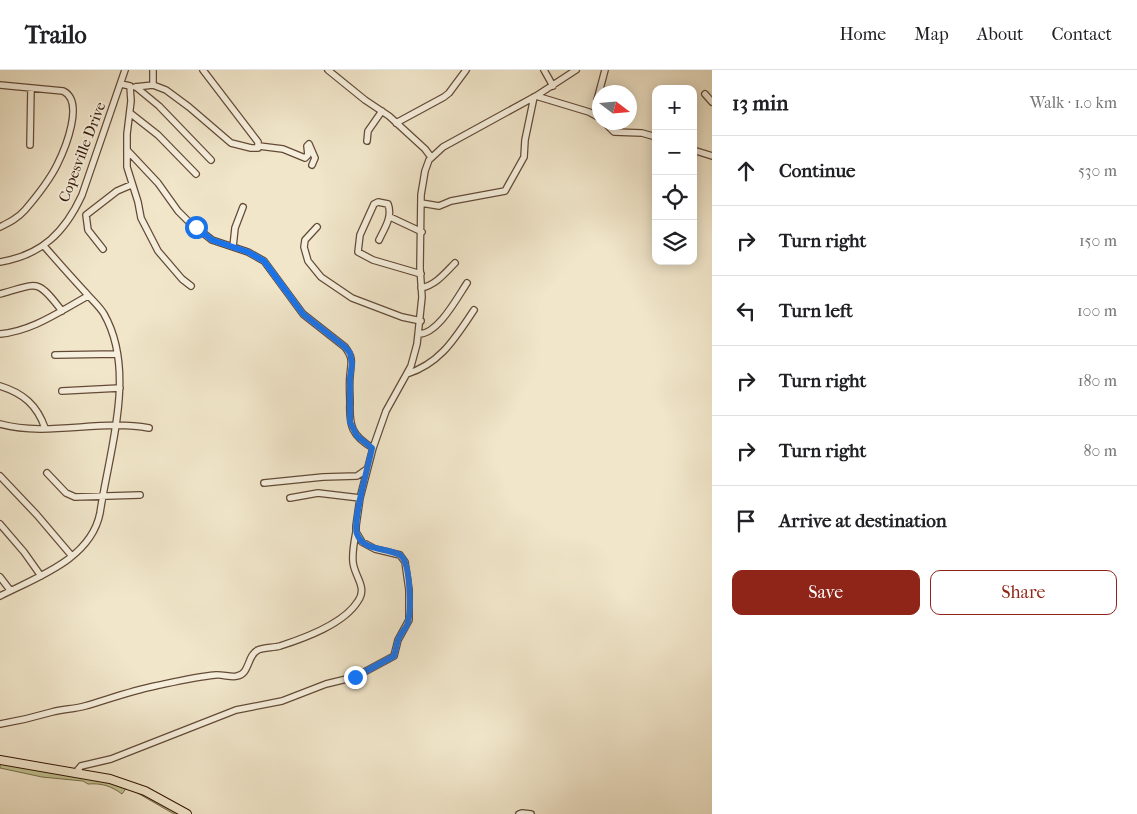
<!DOCTYPE html>
<meta charset="utf-8">
<style>
:root{--surface:#fff;--page:#f6f6f6;--text:#202124;--muted:#757577;--line:#e0e0e0;--accent:#8f2418}
body{margin:0;font-family:"IM FELL French Canon",serif;background:var(--page);color:var(--text)}
.controls{position:absolute;right:15px;top:15px;display:grid;overflow:hidden;border-radius:10px;box-shadow:0 2px 12px #0003}
.controls button{width:45px;height:45px;display:grid;place-items:center;padding:0;border:0;border-bottom:1px solid var(--line);background:var(--surface);color:var(--text);font:25px sans-serif}
.compass{position:absolute;left:592px;top:15px;width:45px;height:45px;border-radius:50%;background:var(--surface);box-shadow:0 2px 12px #0003;rotate:106deg}
.stop{position:absolute;width:15px;height:15px;margin:-11px;border:4px solid #1a73e8;border-radius:50%;background:#fff}
.stop.end{background:#1a73e8;border-color:#fff;box-shadow:0 1px 5px #0008}
.list{margin:0;padding:0;list-style:none}
h2{display:flex;justify-content:space-between;align-items:center;height:65px;margin:0;padding:0 20px;font-size:21px}
h2 small{font-size:16px;font-weight:400;color:var(--muted)}
.list li{display:grid;grid-template-columns:32px 1fr auto;gap:15px;align-items:center;box-sizing:border-box;height:70px;padding:0 20px;border-top:1px solid var(--line)}
.list b{display:block;font-size:19px;white-space:nowrap}
.list em{font-size:16px;font-style:normal;color:var(--muted)}
.actions{display:flex;gap:10px;padding:15px 20px}
.actions a{flex:1;padding:11px 0;border:1px solid var(--accent);border-radius:10px;text-align:center;font-size:18px;color:var(--accent)}
.actions .main{background:var(--accent);color:#fff}
.icon{flex:none;width:28px;height:28px;fill:none;stroke:currentColor;stroke-width:2;stroke-linecap:round;stroke-linejoin:round}
.map{position:relative;flex:none;width:712px;height:744px;overflow:hidden}
header{display:flex;align-items:center;gap:30px;box-sizing:border-box;height:70px;padding:0 25px;background:var(--surface);border-bottom:1px solid var(--line)}
header strong{font-size:24px}
nav{display:flex;gap:28px;margin-inline-start:auto;font-size:18px}
main{display:flex}
aside{flex:1;background:var(--surface)}
.map>svg:first-child{display:block}
</style>
<header>
<strong>Trailo</strong>
<nav><a>Home</a><a>Map</a><a>About</a><a>Contact</a></nav>
</header>
<main>
<div class="map">
<svg width="712" height="744" viewBox="0 0 712 744">
<rect width="100%" height="100%" fill="#f1e6ca"/>
<filter id="stains"><feTurbulence type="fractalNoise" baseFrequency=".004" numOctaves="4"/><feColorMatrix values="0 0 0 0 .2 0 0 0 0 .09 0 0 0 0 .02 0 0 0 .5 -.17"/></filter>
<radialGradient id="worn" r=".72"><stop offset=".6" stop-color="#630" stop-opacity="0"/><stop offset="1" stop-color="#630" stop-opacity=".3"/></radialGradient>
<path fill="#c1c392" stroke="#7a6c4c" d="M0,690l110,19 77,35h-13l-47,-27 -5,7c-11,-8 -20,-11 -34,-10l-5,-3 -41,-4 -42,-9z"/>
<g fill="none" stroke-linecap="round" stroke-linejoin="round">
<g stroke="#634a37" stroke-width="8">
<path id="minor" d="M328,0l37,30 24,16 36,33 6,8
M544,0l9,16
M121,14l9,2 1,15 -4,33v33l11,35 3,16 17,33 24,28 9,7
M0,15l63,6c22,10 2,58 -6,74 -8,16 -20,31 -32,45 -7,8 -15,12 -25,17
M153,15l13,5 23,17 42,36 20,5h7v-6l-55,-72
M135,17l18,-2v-15
M136,17l23,19 52,54
M705,24l7,8
M536,26l53,16 11,6
M130,43l28,22 38,39
M600,44l-3,-14 8,-30
M604,52l10,10 28,1 14,4
M396,53l48,-26 5,-4 17,-23
M367,71l1,-10 14,-20
M30,75l1,-57
M259,76l24,3 22,9 3,-3 -1,-9 2,-2 6,14 -3,7
M127,80l31,33 20,28 10,10 24,19 36,12 16,9 39,53 42,33c9,12 6,15 5,29 -1,9 0,18 0,27 -1,23 2,33 23,45
M693,80l19,6
M421,133l18,3 12,-5 54,-10 19,-34 1,-17 9,-43
M390,147l32,15
M317,157l-12,13 -1,7 4,14 13,16 31,21 50,19 19,4
M379,170c5,-11 14,-23 9,-36l-10,-2 -4,2 -14,31 -2,17 15,8 48,14
M233,177l2,-19 8,-21
M103,179l-15,-19 -2,-15 31,-24 14,-6
M0,192c42,-7 65,-30 82,-67l43,-125
M421,218c15,-3 24,-15 34,-25
M0,224c38,-10 36,-17 62,17
M0,264c33,-3 60,-23 88,-38
M419,264c19,0 38,-36 48,-51
M55,285l62,-1
M407,304c34,-11 48,-36 67,-64
M0,316c23,7 37,19 45,42
M62,321l58,-3
M0,354c49,13 100,-5 149,4
M47,403l19,20 9,4 65,-2
M0,406l37,39 34,40
M264,413l59,-6 34,-1 10,-7
M290,428l28,-5 42,5
M0,454l24,28 17,24
M0,507l10,13
M0,526c37,-19 91,-37 100,-83 9,-62 37,-141 4,-199 -4,-7 -11,-13 -17,-20 -15,-16 -29,-32 -43,-48
M0,654c18,-3 35,-7 52,-12 11,-3 23,-3 33,-6 24,-7 46,-15 70,-20 19,-4 40,-9 60,-11 7,-1 17,3 22,1 13,-2 10,-21 21,-26 6,-3 15,-2 22,-4 25,-8 64,-22 78,-45 10,-14 -4,-25 -5,-39 -1,-10 1,-20 3,-30
M76,702l5,-6 30,-7 125,-49 46,-9 44,-17 29,-7 39,-21 4,-16 11,-20v-30l-4,-28 -5,-7 -25,-6 -13,-7 -6,-10v-6l4,-28 13,-50 13,-37 25,-45 6,-22 5,-47 -2,-29 1,-73 4,-24 4,-11 14,-13 93,-51 40,-26
M519,744l3,-1 9,1"/>
</g>
<g stroke="#341606" stroke-width="10">
<path id="major" d="M0,690l110,19 35,12 42,23"/>
</g>
<use href="#minor" stroke="#f6efdd" stroke-width="5.5"/>
<use href="#major" stroke="#f1e6ca" stroke-width="8"/>
</g>
<g fill="none" stroke-linecap="round" stroke-linejoin="round">
<path stroke="#1a73e8" stroke-width="6" d="M196,157l16,13 36,12 16,9 39,53 42,33 5,6 2,11 -2,14v44l7,14 15,12c-3,16 -20,73 -15,86 7,18 29,13 43,21 11,7 11,55 8,67 -1,6 -7,10 -9,16 -3,6 -3,13 -5,18l-39,21"/>
</g>
<g text-anchor="middle" stroke-width="4" stroke-linejoin="round" paint-order="stroke">
<g font-size="15" fill="#341606" stroke="#f6efdd">
<text transform="translate(82 82) rotate(-69)" y="5">Copesville Drive</text>
</g>
</g>
<rect width="100%" height="100%" filter="url(#stains)"/>
<rect width="100%" height="100%" fill="url(#worn)"/>
</svg>
<div class="controls">
<button>+</button>
<button>−</button>
<button><svg class="icon" aria-label="locate" viewBox="0 0 24 24"><circle cx="12" cy="12" r="6"/><path d="M12 2v4M12 18v4M2 12h4M18 12h4"/></svg></button>
<button><svg class="icon" aria-label="layers" viewBox="0 0 24 24"><path d="M12 4l9 5-9 5-9-5zM3 14l9 5 9-5"/></svg></button>
</div>
<svg class="compass" viewBox="-18 -18 36 36"><path d="M0-13l5 13h-10z" fill="#e53935"/><path d="M0 13l5-13h-10z" fill="#757577"/></svg>
<div class="stop" style="left:196px;top:157px"></div>
<div class="stop end" style="left:355px;top:607px"></div>
</div>
<aside>
<h2>13 min<small>Walk · 1.0 km</small></h2>
<ul class="list">
<li><svg class="icon" aria-label="ahead" viewBox="0 0 24 24"><path d="M12 20V5M6 11l6-6 6 6"/></svg><div><b>Continue</b></div><em>530 m</em></li>
<li><svg class="icon" aria-label="right" viewBox="0 0 24 24"><path d="M7 20v-9h11M14 6l5 5-5 5"/></svg><div><b>Turn right</b></div><em>150 m</em></li>
<li><svg class="icon" aria-label="left" viewBox="0 0 24 24"><path d="M17 20v-9H6M10 6l-5 5 5 5"/></svg><div><b>Turn left</b></div><em>100 m</em></li>
<li><svg class="icon" aria-label="right" viewBox="0 0 24 24"><path d="M7 20v-9h11M14 6l5 5-5 5"/></svg><div><b>Turn right</b></div><em>180 m</em></li>
<li><svg class="icon" aria-label="right" viewBox="0 0 24 24"><path d="M7 20v-9h11M14 6l5 5-5 5"/></svg><div><b>Turn right</b></div><em>80 m</em></li>
<li><svg class="icon" aria-label="arrive" viewBox="0 0 24 24"><path d="M6 21V4h12l-3 4 3 4H6"/></svg><div><b>Arrive at destination</b></div></li>
</ul>
<div class="actions"><a class="main">Save</a><a>Share</a></div>
</aside>
</main>
